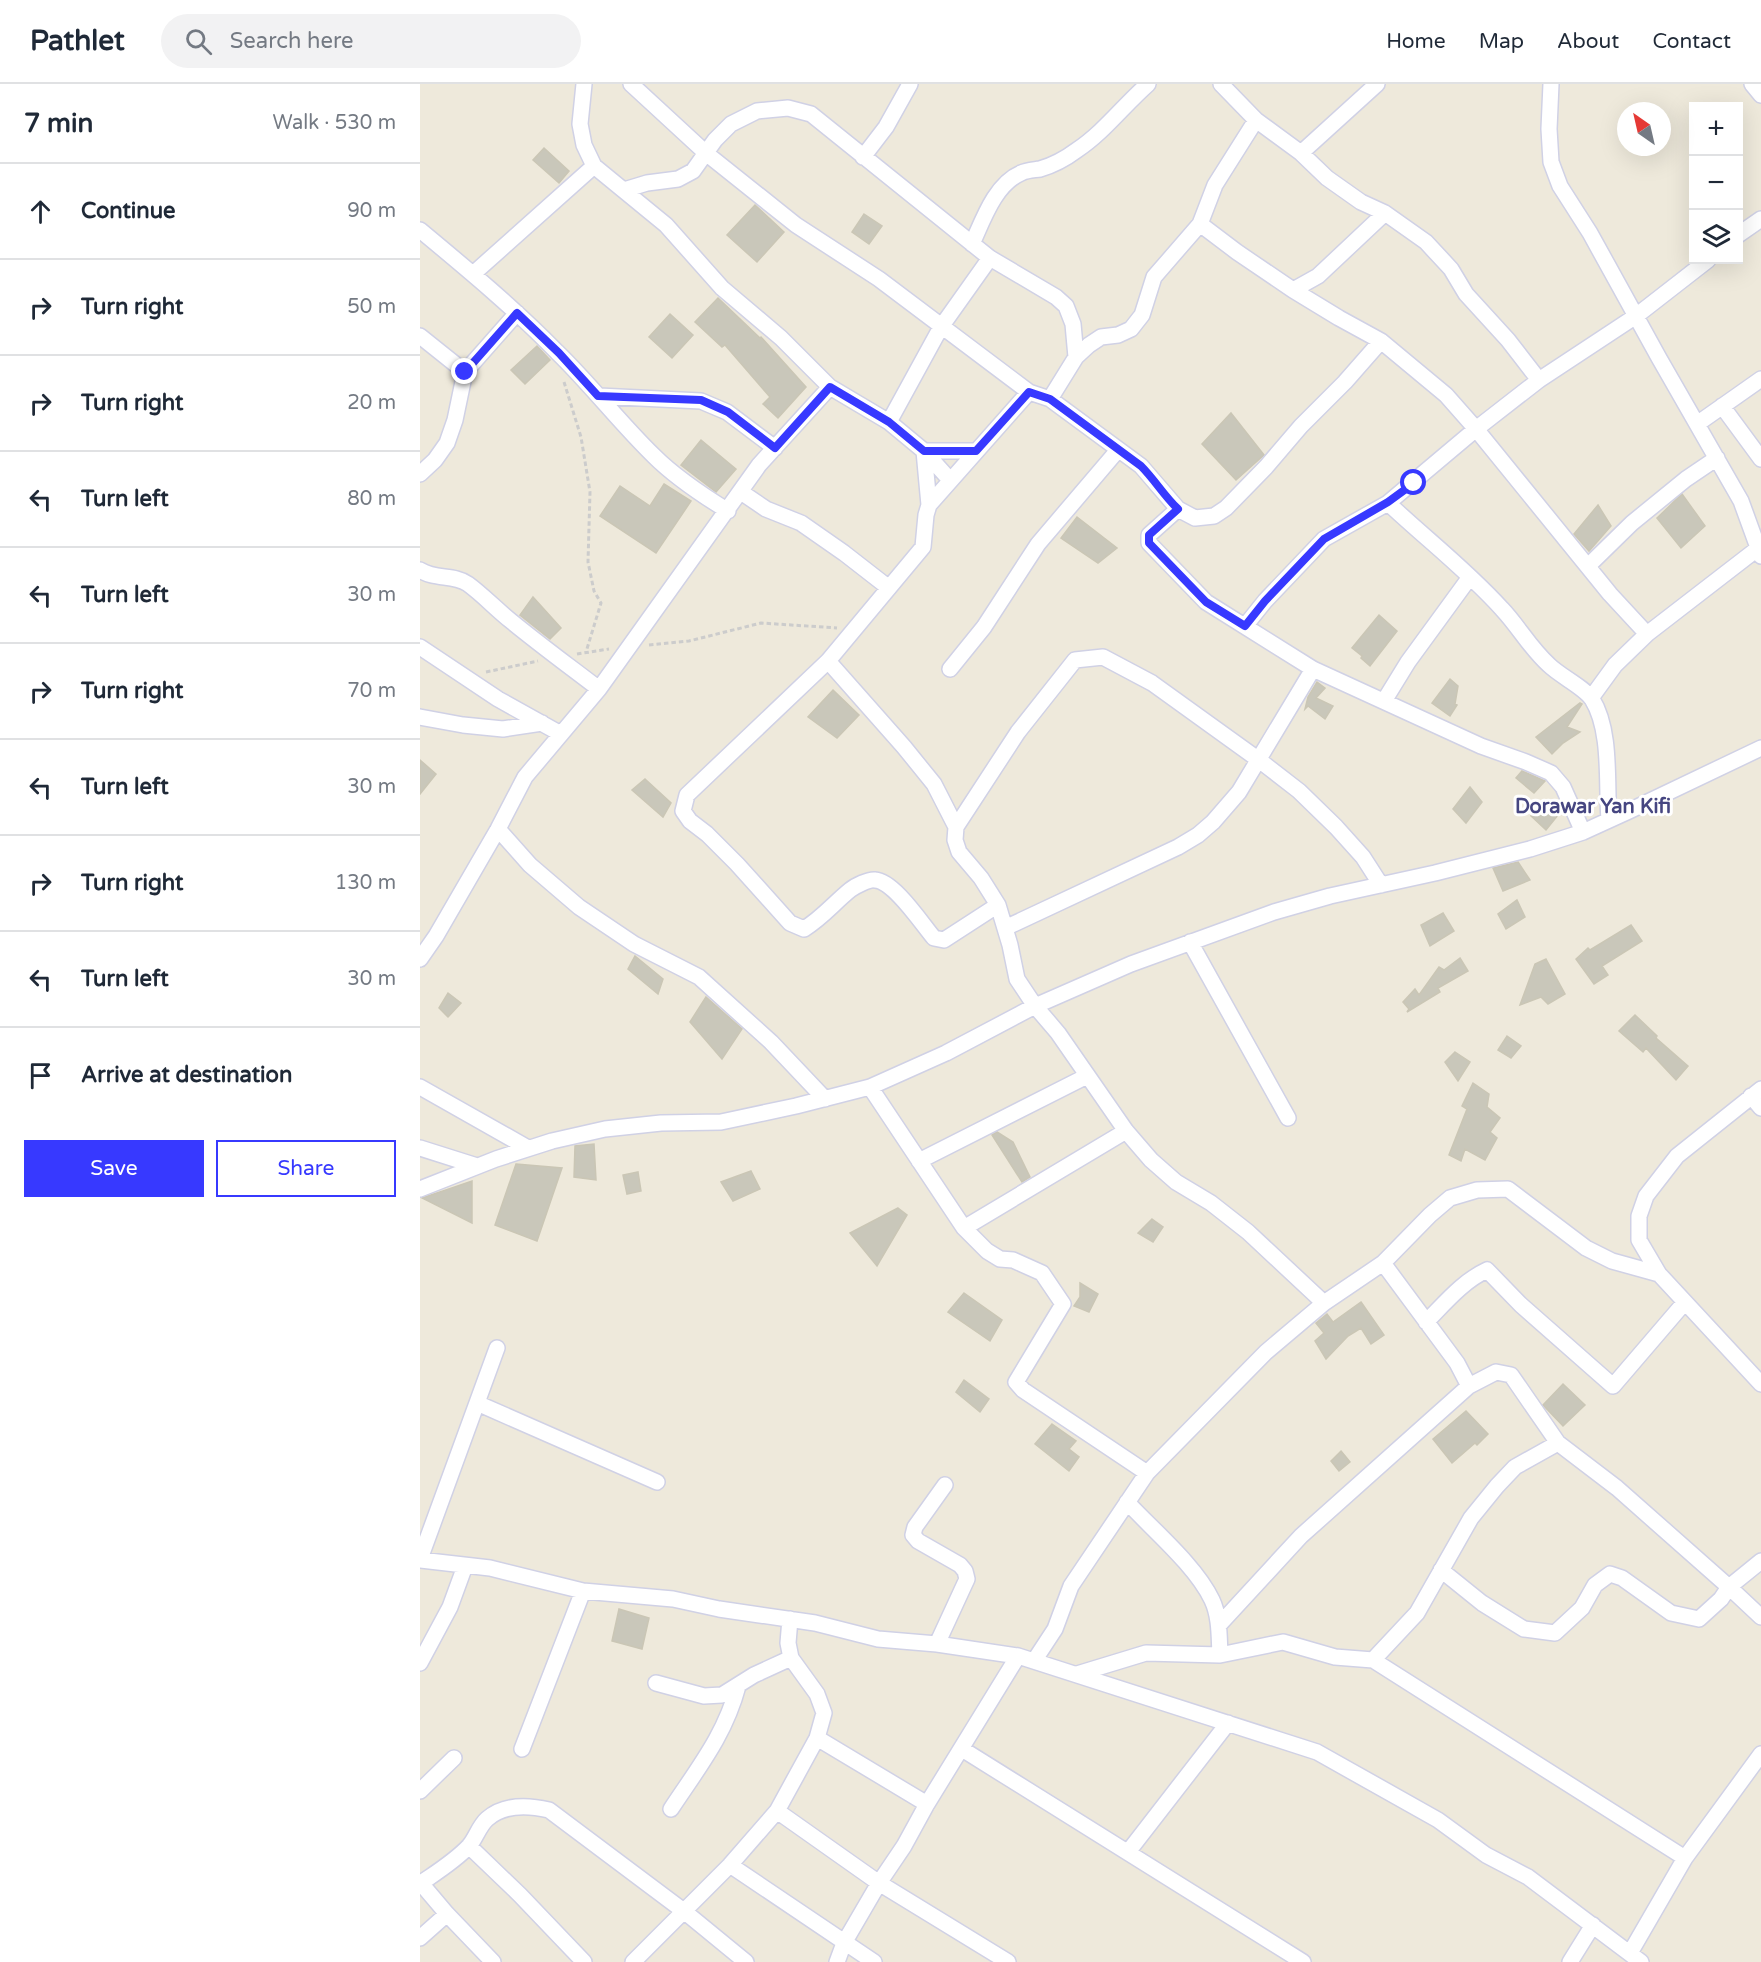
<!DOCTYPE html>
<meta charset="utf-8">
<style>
:root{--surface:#fff;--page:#f2f2f3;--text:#1f2937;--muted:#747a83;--line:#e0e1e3;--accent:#3739ff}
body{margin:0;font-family:"Varela Round",sans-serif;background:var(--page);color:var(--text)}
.controls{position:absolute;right:18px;top:18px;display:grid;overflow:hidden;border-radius:0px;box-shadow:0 6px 24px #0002}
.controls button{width:54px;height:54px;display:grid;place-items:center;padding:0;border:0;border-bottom:2px solid var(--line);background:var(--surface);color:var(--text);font:30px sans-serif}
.compass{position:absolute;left:1197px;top:18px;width:54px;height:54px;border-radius:50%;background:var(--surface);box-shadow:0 6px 24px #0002;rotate:326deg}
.stop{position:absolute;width:18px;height:18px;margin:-14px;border:4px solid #3739ff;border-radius:50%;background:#fff}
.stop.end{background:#3739ff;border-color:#fff;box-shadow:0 2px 6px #0008}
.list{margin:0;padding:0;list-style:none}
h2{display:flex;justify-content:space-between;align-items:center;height:78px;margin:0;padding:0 24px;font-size:26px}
h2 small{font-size:20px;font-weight:400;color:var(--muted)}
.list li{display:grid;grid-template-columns:39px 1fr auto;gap:18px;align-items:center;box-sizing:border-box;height:96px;padding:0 24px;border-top:2px solid var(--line)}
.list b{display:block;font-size:22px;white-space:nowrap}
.list em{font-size:20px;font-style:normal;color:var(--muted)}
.actions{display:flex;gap:12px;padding:18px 24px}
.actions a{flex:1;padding:14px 0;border:2px solid var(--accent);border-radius:0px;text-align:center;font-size:21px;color:var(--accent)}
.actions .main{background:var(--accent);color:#fff}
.icon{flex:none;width:33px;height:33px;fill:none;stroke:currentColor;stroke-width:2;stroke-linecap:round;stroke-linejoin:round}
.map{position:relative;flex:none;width:1341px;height:1878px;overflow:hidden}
header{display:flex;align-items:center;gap:36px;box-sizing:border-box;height:84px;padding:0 30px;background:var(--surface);border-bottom:2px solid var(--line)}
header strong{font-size:28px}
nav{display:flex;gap:33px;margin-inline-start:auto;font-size:21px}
.search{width:420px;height:54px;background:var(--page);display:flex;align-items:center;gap:15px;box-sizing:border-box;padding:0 21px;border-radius:33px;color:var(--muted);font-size:22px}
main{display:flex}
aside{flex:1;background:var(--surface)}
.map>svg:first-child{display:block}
</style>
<header>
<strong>Pathlet</strong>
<div class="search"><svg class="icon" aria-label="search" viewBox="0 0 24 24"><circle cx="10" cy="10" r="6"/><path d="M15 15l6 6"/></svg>Search here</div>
<nav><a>Home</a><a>Map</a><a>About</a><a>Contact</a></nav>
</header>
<main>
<aside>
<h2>7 min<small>Walk · 530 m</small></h2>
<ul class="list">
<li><svg class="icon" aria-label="ahead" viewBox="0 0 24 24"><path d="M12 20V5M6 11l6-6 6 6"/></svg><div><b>Continue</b></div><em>90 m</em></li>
<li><svg class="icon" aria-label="right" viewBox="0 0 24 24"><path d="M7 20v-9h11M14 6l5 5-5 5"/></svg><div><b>Turn right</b></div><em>50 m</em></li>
<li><svg class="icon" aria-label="right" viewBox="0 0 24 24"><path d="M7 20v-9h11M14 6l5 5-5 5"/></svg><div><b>Turn right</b></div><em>20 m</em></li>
<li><svg class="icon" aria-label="left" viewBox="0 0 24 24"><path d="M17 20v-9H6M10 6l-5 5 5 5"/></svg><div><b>Turn left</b></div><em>80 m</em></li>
<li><svg class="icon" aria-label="left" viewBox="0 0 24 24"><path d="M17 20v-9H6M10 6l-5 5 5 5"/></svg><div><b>Turn left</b></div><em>30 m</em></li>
<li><svg class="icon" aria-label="right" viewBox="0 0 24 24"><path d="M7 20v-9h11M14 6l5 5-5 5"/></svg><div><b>Turn right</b></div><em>70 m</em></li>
<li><svg class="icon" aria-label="left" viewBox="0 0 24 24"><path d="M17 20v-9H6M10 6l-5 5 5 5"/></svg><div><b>Turn left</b></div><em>30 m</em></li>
<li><svg class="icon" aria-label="right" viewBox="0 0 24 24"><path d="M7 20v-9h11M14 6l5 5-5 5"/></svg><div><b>Turn right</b></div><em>130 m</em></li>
<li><svg class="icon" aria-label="left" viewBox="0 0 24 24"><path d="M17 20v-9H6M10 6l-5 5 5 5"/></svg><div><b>Turn left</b></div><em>30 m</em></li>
<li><svg class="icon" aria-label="arrive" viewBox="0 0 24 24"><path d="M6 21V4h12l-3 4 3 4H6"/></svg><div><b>Arrive at destination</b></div></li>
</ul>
<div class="actions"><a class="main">Save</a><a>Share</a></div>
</aside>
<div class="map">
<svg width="1341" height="1878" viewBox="0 0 1341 1878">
<rect width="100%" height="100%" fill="#eee9db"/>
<path fill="#c9c7ba" stroke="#cac6b5" stroke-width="1.5" d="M124,64l25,23 -10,12 -26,-23z
M335,121l29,27 -27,30 -30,-27z
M444,130l18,12 -13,18 -17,-12z
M298,214l42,40 1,-1 45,50 -28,31 -15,-14 7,-7 -45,-52 -3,2 -27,-25z
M250,230l23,21 -21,23 -23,-21z
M117,262l13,14 -25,24 -14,-14z
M811,329l33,42 -28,25 -34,-36z
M281,356l35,29 -20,23 -35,-27z
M244,400l27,17 -35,52 -56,-37 20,-30 30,20z
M1262,410l23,32 -24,22 -24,-30z
M1178,421l13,21 -22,25 -15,-17z
M657,433l40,31 -19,15 -37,-25z
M113,513l28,31 -11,11 -30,-24z
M959,531l18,16 -27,35 -9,-8 1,-2 -10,-8z
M1030,595l8,7 -3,18 2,1 -7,11 -18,-13z
M897,598l8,6 -9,10 17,8 -8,13 -17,-13 -3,3 3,-12z
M413,606l26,25 -22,23 -29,-21z
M1160,619l2,1 -15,23 13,5 -17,11 -11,11 -16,-17z
M0,676l16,14 -16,20z
M1102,687l23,10 -11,12 -18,-15z
M225,695l26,24 -8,14 -31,-27z
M1050,703l12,15 -16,21 -13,-14z
M1121,717l17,14 -12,15 -15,-14z
M1098,778l12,18 -27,11 -10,-23z
M1097,816l8,17 -19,12 -8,-15z
M1023,829l11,18 -24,15 -9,-21z
M1211,841l11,16 -40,25 6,9 -14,9 -18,-25 12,-11 2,2z
M215,872l28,23 -5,15 -30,-25z
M1040,874l8,13 -30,17 2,4 -33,20 2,-3 -6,-7 12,-13 4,6 20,-28 5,3z
M1126,875l19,35 -17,10 -7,-7 -21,8 15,-41z
M28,909l13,10 -13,14 -9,-9z
M286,913l36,32 -20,30 -32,-37z
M1215,931l22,21 -1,2 32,28 -12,14 -30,-32 -3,4 -24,-21z
M1087,952l14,10 -10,12 -13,-8z
M1035,968l15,10 -12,19 -13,-19z
M1053,999l16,11 -2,13 13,11 -10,14 7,6 -12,22 -20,-11 -4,12 -12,-6 18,-46 -5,-3z
M577,1048l16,10 17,35 -8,5 -30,-47z
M174,1060l2,36 -22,-3 1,-31z
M96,1080l46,4 -25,73 -42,-16z
M331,1087l9,18 -27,12 -12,-19z
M218,1088l3,19 -14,3 -4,-19z
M52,1097v42l-50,-25 21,-7z
M478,1124l9,7 -30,51 -27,-33z
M732,1135l11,8 -10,15 -15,-9z
M660,1199l18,11 -9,18 -15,-6 6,-9z
M544,1209l38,27 -12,21 -42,-29z
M941,1218l23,33 -13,9 -10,-16 -13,8 -22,23 -11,-18 9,-8 -8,-10 11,-9 6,8z
M544,1296l25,19 -9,13 -24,-20z
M1143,1300l22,21 -22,21 -20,-21z
M1046,1327l22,23 -11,11 -2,-2 -23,20 -19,-24z
M632,1340l24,17 -7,8 10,8 -10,14 -34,-27z
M921,1367l9,11 -11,9 -8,-10z
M199,1525l30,9 -7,31 -30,-8z"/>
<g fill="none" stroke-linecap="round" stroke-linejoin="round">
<g stroke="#d0d1e5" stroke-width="18">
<path id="street" d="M164,0l-4,40 4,21 10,21 72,59 56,63 59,50 49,49 59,35 35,29 26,29
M211,0l76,70 89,71 83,54 150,113 21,7 91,67 37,43 -29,26v8l57,59 107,67 168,77 45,16 25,11 12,14 20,45
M801,0l35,36 45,33 26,25 34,24 24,11 41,29 25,27 15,25 42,46 31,40
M1131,0l-2,45 2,33 9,24 30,47 69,125 82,143 20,55
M1332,0l9,11
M881,69l76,-69
M443,73l23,-30 24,-43
M204,106l23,-7 31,-4 15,-8 22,-31 16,-16 26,-13 31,-3 23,6 179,144 66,39 10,9 7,18 3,33
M780,140l37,28 56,38 46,28 42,23 65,54 30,34 134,165 37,40
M0,146c47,39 94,78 137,122 34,33 63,71 97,104 22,22 48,39 74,55
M1318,151l23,-16
M552,160c11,-24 23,-60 49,-71 6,-3 13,-3 19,-4 14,-4 25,-10 37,-19 27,-18 46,-44 71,-66
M53,190l121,-108
M873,206l25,-14 67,-63
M0,252l45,36
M179,312l102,5 26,11 48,36
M630,315l26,-42 13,-12 12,-8 17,-2 13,-6 11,-14 12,-38 46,-53 15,-39 41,-65
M1302,322l39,53
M469,338l52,-95 49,-69
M1277,340l64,-45
M0,390l15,-14 12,-17 8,-23 10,-48 52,-59
M321,408l25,17 35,14 43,30 45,35
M968,419c37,35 79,67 114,106 17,18 28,39 47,56 11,11 35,22 43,34 20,32 14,85 17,121
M509,421l-5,-54h52
M758,425l17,9 19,-2 12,-8 40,-41 35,-41 44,-44 36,-41
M1168,482l44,-43 54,-44 31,-21
M0,486c15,10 34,4 48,14 15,11 28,25 43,37 28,23 58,45 88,68
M825,542l20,-25 59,-62 64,-36 88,-74 63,-49 97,-64 72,-56
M0,563l78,52 63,35
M408,577l76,86 30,37 22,43
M530,585l34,-42 54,-83 80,-94
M1171,614l24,-33 32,-31 114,-88
M964,617l24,-39 62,-85
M0,633l43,8 40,4 39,-6
M78,745l32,36 49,42 55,37 65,33 72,65 54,57
M578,821l-54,35 -10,-2c-12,-14 -40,-57 -59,-58 -6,-1 -20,6 -25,10 -16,13 -28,28 -46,39l-14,-6 -53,-59 -30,-30 -17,-13 -7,-10 4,-16 141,-134 95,-114 3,-32 3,-10 100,-113
M585,844l173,-81 20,-12 15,-13 26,-30 74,-123
M770,858l98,176
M0,875l16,-23 62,-107 27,-52 74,-88 160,-224 71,-78
M0,1003l108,61
M450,1003l94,141 23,23 13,8 13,1 29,13 21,31 -47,78 7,8 124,83
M1341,1005l-84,67 -31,40 -7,20v24l20,34 102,110
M1331,1012l10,12
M0,1064l57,18
M499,1077l168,-85
M0,1105l76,-30 56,-18 53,-12 56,-6 60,-1 75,-16 74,-19 76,-34 89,-47 96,-42 143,-52 56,-16 105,-23 95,-24 53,-17 46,-21 132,-63
M544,1144l162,-97
M963,1179l74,100 12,23 27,-14 15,3 47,68 59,45 112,99 32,30
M904,1219l-76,-71 -37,-29 -35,-21 -25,-22 -25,-29 -68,-98 -23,-27 -18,-27 -7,-34 -12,-40 -17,-27 -22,-26 -4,-12 1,-13 62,-95 57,-72 28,-3 49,26 107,77 40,31 37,36 27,30 18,28
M1006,1238c19,-19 37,-41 61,-52l34,35 92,81 72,-84
M57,1319l180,79
M707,1418c26,28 69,64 85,98 8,17 7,37 8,55
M0,1475l77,-211
M0,1476l70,8 93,23 90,8 46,10 96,14 63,16 59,5 81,12 299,96 121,68 48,35 42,22 113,85
M1021,1486l41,33 42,26 31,4 27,-25 13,-23 15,-11 12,4 49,35 28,6 22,-20 8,-12 32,-26
M799,1541l82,-89 168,-150
M517,1560l30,-65 -2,-8 -5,-6 -42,-24 -5,-6 2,-8 30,-42
M953,1576l44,-47 54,-95 26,-32 18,-19 43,-24
M614,1577l21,-32 16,-43 76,-113 119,-121 58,-49 59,-40 47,-48 20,-17 27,-8 31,-1 78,59 26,13 47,13
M0,1579l30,-56 15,-41
M657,1590l69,-21 74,2 63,-13 52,15 38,3 312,198
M236,1599l48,13 18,-1 32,-20 37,-17
M397,1654l110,66
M102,1665l61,-158
M542,1665l341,213
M0,1707l34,-33
M251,1725c27,-41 54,-74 67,-123
M357,1727l102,72 129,79
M49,1762l51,49 64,67
M708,1768l100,-129
M310,1781l144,97
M0,1798l27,32 46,48
M1,1799c16,-11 34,-22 48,-37 7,-8 10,-20 18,-27 17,-15 41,-14 62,-9l136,102 61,50
M0,1854l27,-24
M1210,1869l55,-95 76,-104
M213,1878l97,-97 47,-54 40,-73 7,-25 -7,-19 -26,-36 -3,-15 2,-24
M417,1878l7,-19 35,-60 25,-37 23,-42 91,-148
M1150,1878l23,-37"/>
</g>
<path stroke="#ccc" stroke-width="3" stroke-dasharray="4.5 3" stroke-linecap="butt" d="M144,298l17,55 9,55 -2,70 6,29 7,12 -15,49
M229,561l40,-4 72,-18 76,5
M157,570l32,-5
M66,588l52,-11"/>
<use href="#street" stroke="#fff" stroke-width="15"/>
</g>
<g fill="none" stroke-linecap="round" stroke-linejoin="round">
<path stroke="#3739ff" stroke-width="8" d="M45,288l52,-59 42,40 39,43 103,4 27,12 47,36 55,-61 59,35 35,29h52l53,-59 21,7 91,67c14,14 23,30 37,43l-29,26v8l57,59 39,24 20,-25 59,-62 64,-37 26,-19"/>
</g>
<g text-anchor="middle" stroke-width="6" stroke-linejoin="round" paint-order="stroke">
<g font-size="20" font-weight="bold" fill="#464681" stroke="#fff">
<text x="1173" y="729">Dorawar Yan Kifi</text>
</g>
</g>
</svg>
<div class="controls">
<button>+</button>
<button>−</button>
<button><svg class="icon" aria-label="layers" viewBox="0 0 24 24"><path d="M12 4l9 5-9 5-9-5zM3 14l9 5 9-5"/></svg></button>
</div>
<svg class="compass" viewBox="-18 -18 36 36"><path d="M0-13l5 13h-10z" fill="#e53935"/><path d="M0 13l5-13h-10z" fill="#747a83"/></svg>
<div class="stop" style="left:994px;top:399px"></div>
<div class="stop end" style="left:45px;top:288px"></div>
</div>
</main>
